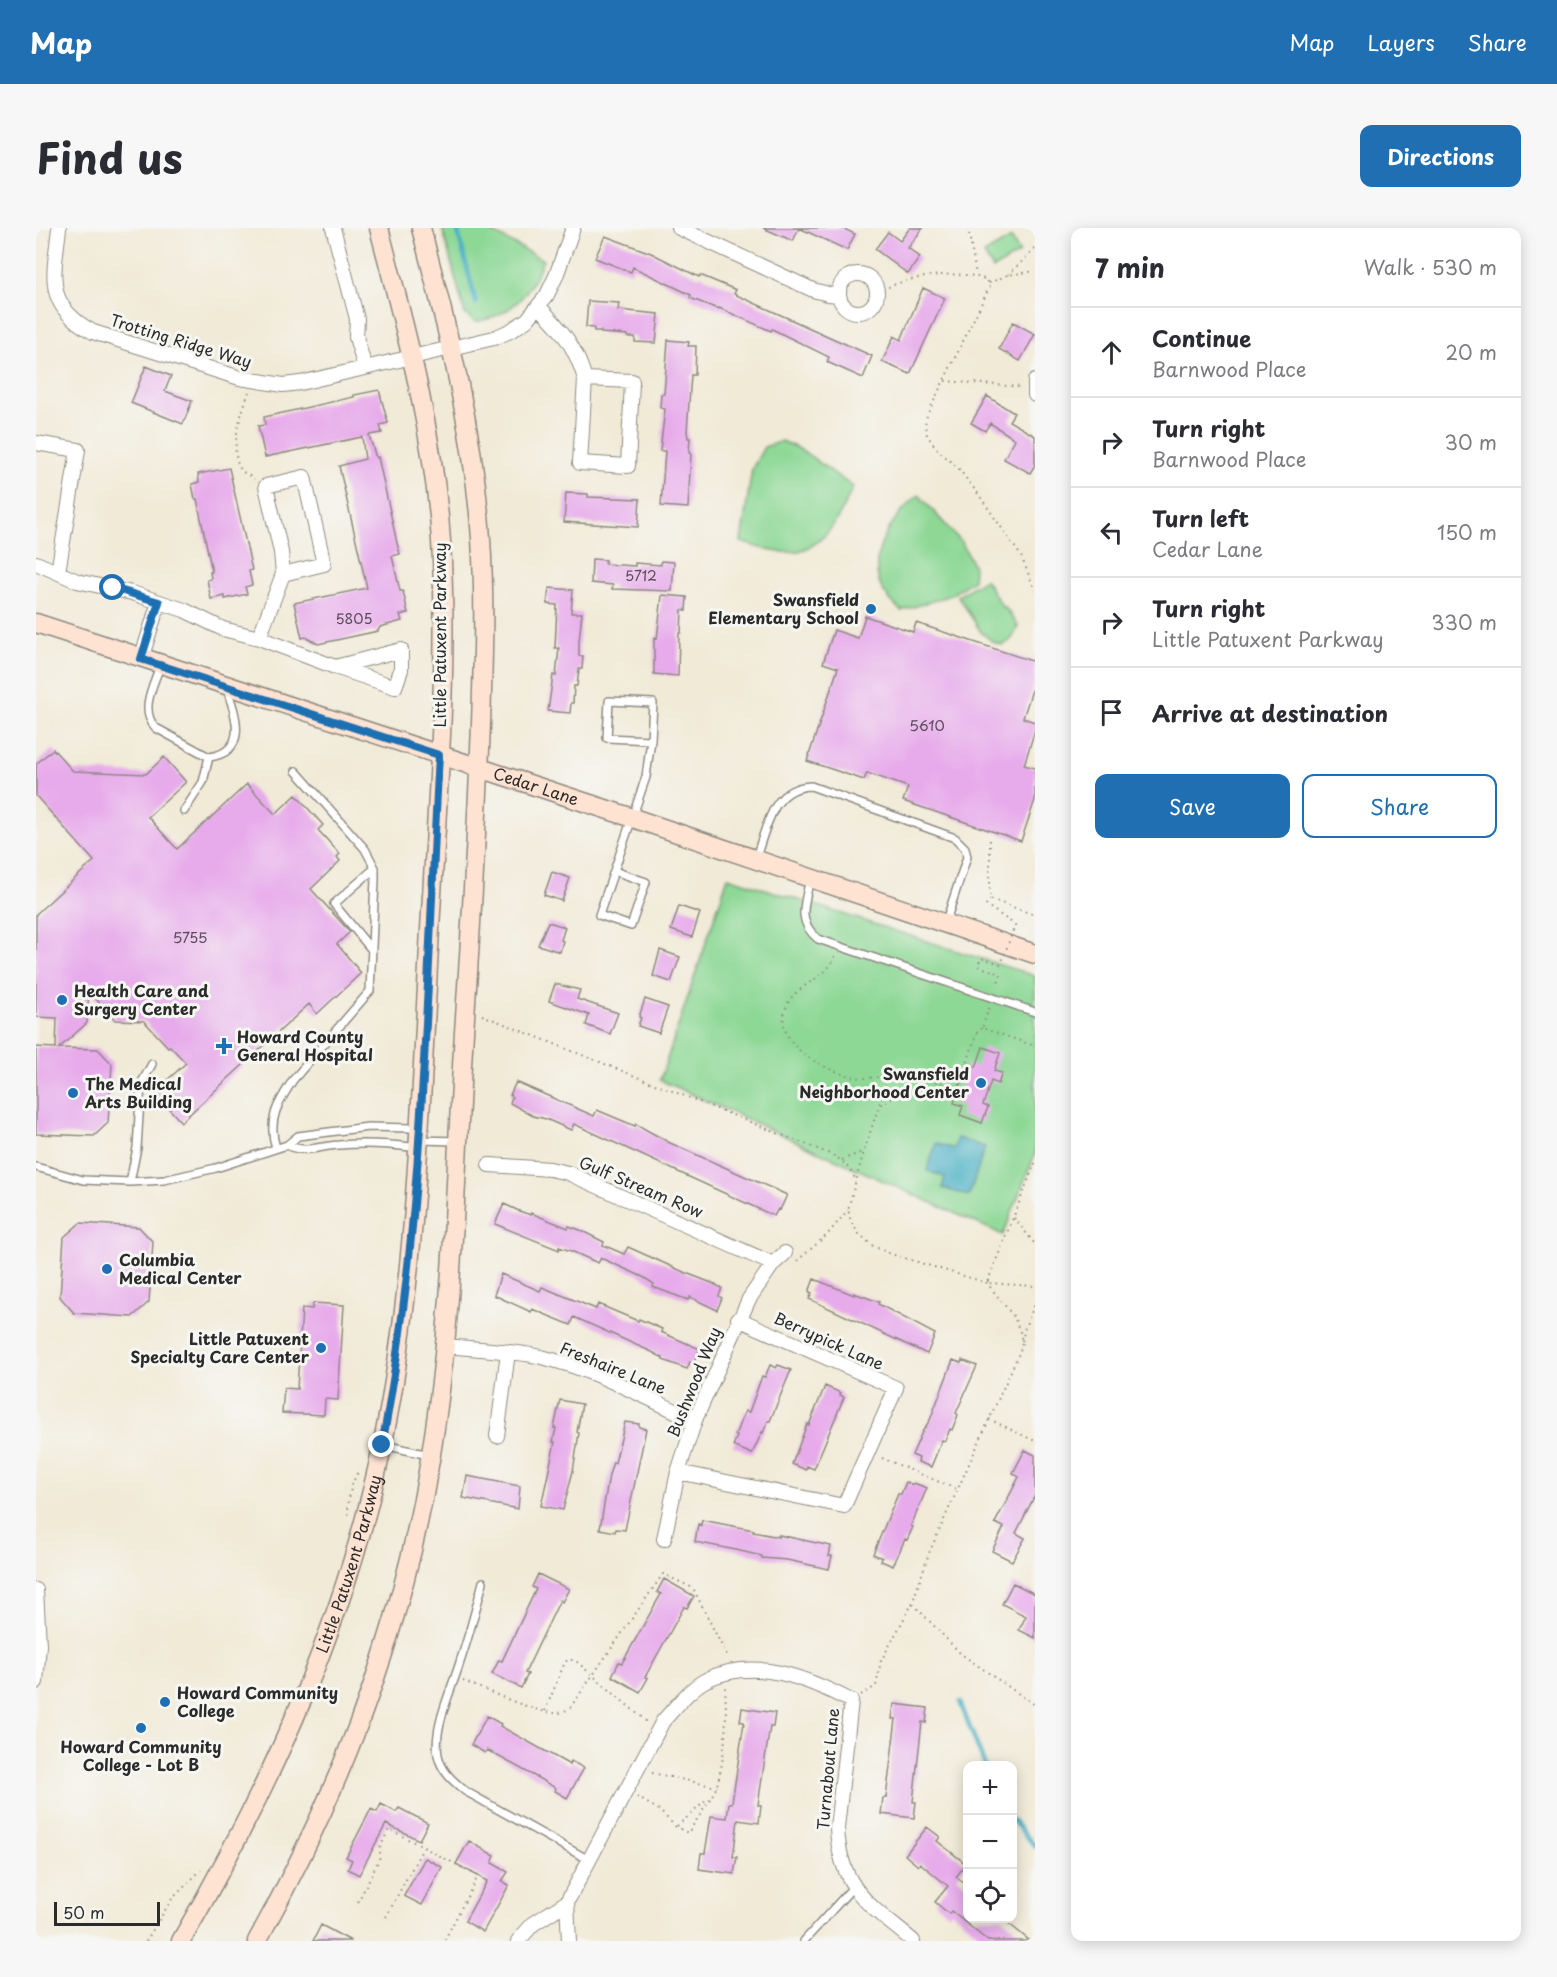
<!DOCTYPE html>
<meta charset="utf-8">
<style>
:root{--surface:#fff;--page:#f7f7f7;--text:#2b2b33;--muted:#7c7c81;--line:#e1e1e2;--accent:#1f6fb2}
body{margin:0;font-family:"Playpen Sans",sans-serif;background:var(--page);color:var(--text)}
.controls{position:absolute;right:18px;bottom:18px;display:grid;overflow:hidden;border-radius:12px;box-shadow:0 3px 15px #0003}
.controls button{width:54px;height:54px;display:grid;place-items:center;padding:0;border:0;border-bottom:2px solid var(--line);background:var(--surface);color:var(--text);font:30px sans-serif}
.scale{position:absolute;left:18px;bottom:15px;width:106px;box-sizing:border-box;padding-left:6px;border:3px solid #2b2b2b;border-top:0;font-size:16px;line-height:21px;white-space:nowrap;color:#2b2b2b;-webkit-text-stroke:4px #f6f6f2;paint-order:stroke}
.stop{position:absolute;width:18px;height:18px;margin:-14px;border:4px solid #1f6fb2;border-radius:50%;background:#fff}
.stop.end{background:#1f6fb2;border-color:#fff;box-shadow:0 2px 6px #0008}
.list{margin:0;padding:0;list-style:none}
h2{display:flex;justify-content:space-between;align-items:center;height:78px;margin:0;padding:0 24px;font-size:26px}
h2 small{font-size:20px;font-weight:400;color:var(--muted)}
.list li{display:grid;grid-template-columns:39px 1fr auto;gap:18px;align-items:center;box-sizing:border-box;height:90px;padding:0 24px;border-top:2px solid var(--line)}
.list b{display:block;font-size:22px;white-space:nowrap}
.list p{margin:0;font-size:20px;white-space:nowrap;color:var(--muted)}
.list em{font-size:20px;font-style:normal;color:var(--muted)}
.actions{display:flex;gap:12px;padding:18px 24px}
.actions a{flex:1;padding:14px 0;border:2px solid var(--accent);border-radius:12px;text-align:center;font-size:21px;color:var(--accent)}
.actions .main{background:var(--accent);color:#fff}
.icon{flex:none;width:33px;height:33px;fill:none;stroke:currentColor;stroke-width:2;stroke-linecap:round;stroke-linejoin:round}
.map{position:relative;flex:none;width:999px;height:1713px;overflow:hidden;border-radius:12px}
header{display:flex;align-items:center;gap:36px;box-sizing:border-box;height:84px;padding:0 30px;background:var(--accent);color:#fff}
header strong{font-size:28px}
nav{display:flex;gap:33px;margin-inline-start:auto;font-size:21px}
.intro{display:flex;align-items:center;justify-content:space-between;box-sizing:border-box;height:144px;padding:0 36px}
h1{margin:0;font-size:42px}
.button{padding:15px 27px;border-radius:12px;background:var(--accent);color:#fff;font-size:21px;font-weight:700}
main{display:flex;gap:36px;padding:0 36px}
aside{flex:1;background:var(--surface);border-radius:12px;box-shadow:0 3px 15px #0003}
.map>svg:first-child{display:block}
</style>
<header>
<strong>Map</strong>
<nav><a>Map</a><a>Layers</a><a>Share</a></nav>
</header>
<div class="intro"><h1>Find us</h1><a class="button">Directions</a></div>
<main>
<div class="map">
<svg width="999" height="1713" viewBox="0 0 999 1713">
<rect width="100%" height="100%" fill="#f6f6f2"/>
<filter id="ink" filterUnits="userSpaceOnUse"><feTurbulence type="fractalNoise" baseFrequency=".0167" numOctaves="2"/><feDisplacementMap in="SourceGraphic" scale="12" xChannelSelector="R" yChannelSelector="G"/><feConvolveMatrix kernelMatrix="1 2 1 2 8 2 1 2 1" color-interpolation-filters="sRGB"/></filter>
<filter id="wash" filterUnits="userSpaceOnUse"><feTurbulence type="fractalNoise" baseFrequency=".008" numOctaves="4" result="noise"/><feDisplacementMap in="SourceGraphic" scale="24" xChannelSelector="R" yChannelSelector="G"/><feGaussianBlur stdDeviation="1.35" result="paint"/><feColorMatrix in="noise" values="0 0 0 0 0 0 0 0 0 0 0 0 0 0 0 0 0 1.4 0 .05"/><feComposite in="paint" operator="in"/></filter>
<g filter="url(#wash)">
<rect width="100%" height="100%" fill="#f1ead7"/>
<path fill="#8dd895" stroke="#5c8260" stroke-width="1.5" d="M406,0h43l58,32c-14,35 -30,55 -68,62l-10,-8z
M975,10l9,15 -27,16 -9,-15z
M746,213l21,10 50,36c-15,35 -34,73 -80,64 -11,-2 -21,-6 -32,-9l11,-73 12,-22z
M883,267l43,48 12,24 -1,13 -22,15 -50,16c-9,-9 -19,-18 -22,-30 -10,-32 17,-68 40,-86z
M949,351l18,29 2,-1 13,19c-4,10 -6,15 -16,19l-9,-3 -12,-10 -23,-36z
M692,649l307,99v178l-32,81 -343,-155z"/>
<path fill="#45aec4" stroke="#386c78" stroke-width="1.5" d="M921,910l28,9 -16,49 -27,-8 3,-11 -18,-6 9,-28 18,6z"/>
<g fill="none" stroke-linecap="round" stroke-linejoin="round">
<path stroke="#45aec4" stroke-width="4.5" d="M421,0l19,75
M924,1474l25,64
M976,1592l23,26"/>
</g>
<g id="blocks">
<path fill="#e7abeb" d="M727,0h36l-6,13z
M763,0h43l13,6 -8,16z
M874,0h13l-15,20 12,9 -12,17 -33,-25 13,-17 12,9z
M569,8l46,17 48,24 1,-2 36,15 -2,4 138,62 -9,22 -36,-16 2,-5 -57,-28 -1,2 -52,-23 -1,1 -28,-11 1,-3 -58,-28 -2,5 -36,-14z
M887,60l22,10 -35,76 -28,-12 12,-26 7,4z
M552,73l31,2 -1,7 41,4 -3,29 -21,-1v-5h-8l1,-2 -27,-2v-2h-7v-3l-8,-1z
M977,94l22,12 -15,27 -21,-12z
M632,112l21,2 -1,4h8l-1,29h-4l-4,56 1,7h2l-1,15h2l-3,55 -27,-2 4,-55h-5l5,-42 -5,-1 1,-14h3z
M110,138l25,10 -6,15 27,10 -9,23 -52,-21z
M343,162l9,33 -8,2 2,8 -13,2 7,23 2,-1 19,86 3,11 -8,2 8,35h3l5,22 -8,2 2,6 -22,6 -2,4 -60,13 -12,-7 -4,1 -8,-35 73,-15 -28,-122 26,-7 -3,-22 -97,20 -7,-31 7,-1 -1,-8 90,-20v-2z
M951,168l27,17 -5,8 26,15v29l-5,8 -26,-14 11,-20 -25,-16 -5,8 -14,-8z
M193,240l23,102 -3,1 3,14 -7,2 2,7 -22,5v-3l-14,3 -4,-19 4,-1 -1,-7h2l-15,-73h-2l-3,-15 7,-2 -1,-8z
M530,265l22,1v3l52,2 -2,28 -74,-5z
M556,331l14,1 -1,4 30,2v-3l26,2v-4l13,1 -2,29 -60,-2 1,-4 -22,-2z
M513,360l24,2 -2,23h11l-3,28v15h4l-1,13h-3l-2,17h-3l-1,17h-2l-1,10 -22,-2 5,-36 3,1 3,-28h-4l2,-43 -10,-1z
M626,367l25,2 -1,14 -4,-1 -1,23h-2l-1,43 -24,-2v-36l3,1z
M829,388l48,16 3,-9 119,39v19l-12,37 12,4v8l-11,35 11,3v32l-14,41 -118,-40 5,-14 -41,-14 -3,7 -57,-19 31,-93 -15,-5 11,-33 24,8z
M17,521l20,22 73,3 18,-17 22,25 -38,35 29,32 70,-65 28,30 21,-19 27,30 -5,5 22,24 -3,3 3,4 -29,28 39,43 -13,12 24,29 -44,41 -8,-10 -128,118 -27,-30 32,-29 -16,-17 -2,1 -24,-26 -29,-1 -26,-29 -2,32 -28,25 39,1 14,15 -4,59 -14,13 -58,-2v-87l20,1 1,-30 -21,-1v-103l58,-53 -58,-65v-32z
M516,644l18,6 -8,23 -18,-6z
M643,678l21,7 -8,24 -21,-7z
M512,694l17,5 -4,13 2,1 -3,11 -22,-7z
M624,722l20,7 -9,25 -18,-6z
M519,756l25,6 -3,9 41,14 -8,21 -24,-9 3,-10 -40,-14z
M609,771l23,8 -9,26 -21,-7 3,-8 -2,-1z
M947,819l17,6 -6,18 8,2 -4,11 -7,-3 -8,24 5,2 -6,16 -22,-8 3,-9 -9,-3 14,-39 8,3z
M480,854l78,34 3,-6 38,16 1,-2 34,19 117,52 -7,15 -2,-1 -4,7 -200,-92 -3,6 -25,-11 -13,-3 -23,-13 2,-6 -2,-2z
M468,976l15,7 12,4v-2l37,15 1,-2 11,4 24,12 -1,3 21,9 4,-7 58,26 26,10 10,5 -3,8 3,2 -5,12 -27,-13 -2,3 -35,-13 1,-3 -11,-7 -42,-19 -3,5 -27,-12 -12,-4v3l-64,-26z
M44,995l59,4 14,15 -4,60 -17,15 -58,-4 -14,-16 4,-60z
M465,1046l39,17 2,-4 54,22 2,-5 40,17 1,-2 23,10 -1,3 39,17 -7,14 -3,-1 -3,7 -24,-9v-2l-11,-6 -78,-35 -3,8 -39,-16 -1,3 -37,-17z
M778,1051l40,16v-2l25,9 -1,2 57,30 -8,20 -118,-55 3,-6 -3,-1z
M277,1075l31,2 -6,95 -13,-1 -1,16 -42,-2 2,-25 13,1 5,-81 10,1z
M917,1132l8,3 1,-3 15,6 -21,47 2,2 -6,15 -2,-1 -5,12 -3,-1 -11,27 -13,-5 1,-4 -7,-3 10,-23 8,-12z
M734,1137l6,3 2,-3 13,5 -21,51h-2l-5,12 -1,-1 -10,22 -19,-8 4,-10 -2,-1 10,-24 4,1 13,-36 3,1z
M789,1158l16,7 -1,2 4,2 -30,72 -7,-3 -1,4 -14,-6 15,-40 2,1z
M524,1172l22,4 -5,28 2,1 -6,38 -10,39 -22,-4 14,-64h-2l3,-14h-2z
M589,1194l14,2v3l7,2 -21,101 -9,-1 -1,3 -15,-3 9,-54 4,-13 2,1z
M989,1222l10,5v40l-19,38 9,5 -13,23 -20,-10 12,-24 -9,-4 24,-46 -6,-4z
M431,1248l53,10 -2,23 -55,-11z
M870,1254l7,3 1,-2 13,5 -16,38 2,1 -6,13 -2,-1 -12,27 -12,-5 1,-3 -9,-4 25,-60h3z
M666,1292l52,10 -1,2 26,5v-2l52,11 -2,10h3l-3,13 -42,-9 -25,-2v-2l-26,-6 -41,-8 3,-18 3,1z
M502,1346l31,15 -7,13 -2,-2 -35,73 3,1 -7,14 -29,-14 7,-14 3,1 34,-72 -4,-2z
M628,1351l30,17 -7,12 -3,-1 -39,70 3,1 -8,14 -28,-16 7,-14 3,1 39,-69 -4,-2z
M977,1355l22,11v44l-16,-8 7,-14 -24,-12z
M858,1476l34,4 -2,15 -4,-1 -9,80h3l-2,16 -33,-4 2,-16h3l10,-79h-4z
M706,1480l33,5 -2,14h-3l-6,38 -6,40h3l-2,18 -21,-3 -5,37h4l-3,17 -35,-5 2,-16h4l6,-37 16,2 2,-15h3l12,-81 -4,-1z
M451,1488l14,8 -1,2 70,39 1,-4 13,7 -17,30 -12,-7 1,-3 -69,-38 -2,3 -14,-8z
M345,1576l15,8 3,-4 29,15 -9,17 -33,-16 -27,51 -11,-6 4,-9 -6,-3 25,-48 6,3z
M891,1599l13,10 -3,4 29,23 -10,13 12,9v32h34l28,23h-42l-37,-30 -2,3 -14,-12 13,-16 -28,-23 -2,3 -13,-11z
M433,1613l26,15 -3,7 16,9 -6,9 7,4 -26,47 -18,-11 22,-40 -31,-17z
M389,1630l17,9 -20,38 -18,-9z
M285,1697l30,16h-38z"/>
</g>
</g>
<g filter="url(#ink)">
<use href="#blocks" fill-opacity="0" stroke="#8e8a81" stroke-width="1.5"/>
<g fill="none" stroke-linecap="round" stroke-linejoin="round">
<g stroke="#8e8a81" stroke-width="10">
<path id="lane" d="M124,438c-7,20 -21,45 -4,62l53,29c40,-5 27,-42 18,-68
M148,583l19,-29 6,-25
M720,629c11,-30 16,-70 55,-71l144,52 10,10 2,9 -21,64
M578,643l-15,44 32,11 15,-44 -32,-11 32,-94 5,-37 2,-37 -44,-2 -2,37 44,2
M774,651c-5,24 -14,42 8,60l217,73
M335,721l-37,-45 41,-36
M385,912l36,1
M251,917c18,9 32,1 52,0 23,-2 48,-1 72,2l4,-4
M240,920c-9,-28 2,-45 17,-68l77,-89 5,-111v-12l-10,-19 -69,-78
M0,939l47,13 47,2 34,-2 52,-12 71,-23 11,-9 70,-9 44,1 3,6
M94,954l7,-34 4,-64 11,-20
M348,1217l45,10
M447,1354c-7,27 -14,54 -23,80 -8,27 -27,65 -22,93 3,16 15,26 27,36l124,69
M768,1713l49,-54"/>
</g>
<g stroke="#8e8a81" stroke-width="16">
<path id="street" d="M23,0c-5,48 -16,77 34,104l147,46 43,7 17,-2 194,-45 16,-7 17,-11 20,-25 9,-19 17,-48
M297,0l24,91 -1,18 9,31
M643,0l134,62 15,4 11,1
M803 65a19 19 0 1 1 38 0a19 19 0 1 1-38 0Z
M503,79c23,22 37,41 46,72l47,2 -4,85 -48,-3 5,-84
M999,153v14
M0,215l42,7 -20,122
M0,335l41,18 55,12 52,17 39,19 36,9 76,29 60,20 6,-17v-20l-66,17
M223,410l24,-64 -2,-22 -15,-66 38,-9 20,87 -41,10
M105,431l18,-57
M453,937l61,4 18,4 205,91
M409,1118c31,3 62,4 92,10 55,12 107,41 158,64
M461,1208l11,-84
M642,1244l166,34 52,-118 -158,-69
M628,1311l14,-67 17,-52 54,-121 24,-35 12,-11
M0,1362l3,55 -3,37
M531,1674l2,39
M482,1713l15,-17 34,-22 96,-181c13,-14 26,-32 43,-41 48,-24 101,-2 145,21l-14,127c3,62 33,77 76,113"/>
</g>
<g stroke="#8e8a81" stroke-width="21">
<g id="secondary">
<path id="s1" d="M0,395l597,195 402,136"/>
<path id="s2" d="M145,1713c90,-156 166,-322 202,-499 33,-162 37,-329 46,-494 7,-135 20,-272 12,-407 -7,-107 -35,-210 -62,-313"/>
<path d="M221,1713c84,-151 147,-316 174,-487 23,-140 24,-281 33,-422 7,-102 13,-205 17,-308 2,-61 4,-123 0,-185 -7,-107 -33,-208 -60,-311"/>
</g>
</g>
<path stroke="#8e8a81" stroke-width="2" stroke-dasharray="1.5 4.5" stroke-linecap="butt" d="M932,0l8,47
M972,47l27,-26
M953,55l19,-8 27,-4
M842,65c21,-16 84,-25 109,-13l3,6 -63,129 -2,10 2,10 9,13 22,20 21,27 42,61 14,34
M909,153l77,6
M213,164c-7,19 -22,61 -7,79 3,3 9,5 12,8
M954,612v59l45,16
M799,728c-8,25 -41,27 -49,52 -14,37 39,63 69,69 10,2 18,0 27,0 8,-1 16,4 23,4 6,0 12,-3 18,-3 12,2 24,8 35,12l19,-57 5,-5
M953,780l-7,20 53,18
M446,787l348,139c14,7 19,13 26,27
M845,877l23,-16 2,-8
M806,932l22,-9
M999,935l-48,120 48,3
M978,990l21,26
M761,1033l30,-26 21,-25
M986,1113l3,-14 10,-23
M953,1191l46,22
M846,1230l74,31
M312,1287c0,-16 2,-29 10,-43
M877,1376l48,50 74,51
M427,1453c21,8 74,33 94,32 5,0 9,-3 13,-5l93,-134 30,14 35,70
M825,1467l15,-9 5,-25 31,-57 17,-51 91,-202 2,-9 -2,-10 -6,-15 -27,-34 -96,-29 -18,-8 -14,-12 -8,-12 -3,-13 16,-58 24,-73
M509,1483l20,-49 4,-3 8,3 70,60
M616,1545l65,14
M601,1569l22,13 17,17 12,6c7,-11 26,-38 29,-48 9,-32 10,-66 8,-98
M641,1598l30,-26
M322,1674l23,-47 -2,-5 10,-21 89,47 -34,65
M350,1689l37,-69
M110,1713l26,-42 29,-29"/>
<use href="#lane" stroke="#fff" stroke-width="7"/>
<use href="#street" stroke="#fff" stroke-width="14"/>
<use href="#secondary" stroke="#fee3d2" stroke-width="18"/>
<path stroke="#8e8a81" stroke-width="2" stroke-dasharray="1.5 4.5" stroke-linecap="butt" d="M954,671l-4,6 29,20 -14,39 -20,-6 -3,8 23,8 -4,11"/>
</g>
</g>
<g fill="none" stroke-linecap="round" stroke-linejoin="round" filter="url(#ink)">
<path stroke="#1f6fb2" stroke-width="8" d="M77,360l46,14 -18,57 298,96c-13,230 -14,463 -57,690"/>
</g>
<g fill="#1f6fb2" stroke="#f6f6f2" stroke-width="2">
<circle cx="835" cy="381" r="6"/>
<circle cx="26" cy="772" r="6"/>
<path d="M185 809h6v6h6v6h-6v6h-6v-6h-6v-6h6z"/>
<circle cx="945" cy="855" r="6"/>
<circle cx="37" cy="865" r="6"/>
<circle cx="71" cy="1041" r="6"/>
<circle cx="285" cy="1120" r="6"/>
<circle cx="129" cy="1474" r="6"/>
<circle cx="105" cy="1500" r="6"/>
</g>
<g text-anchor="middle" stroke-width="6" stroke-linejoin="round" paint-order="stroke">
<g font-size="14" fill="#5a4b5b">
<text x="605" y="353">5712</text>
<text x="318" y="396">5805</text>
<text x="891" y="503">5610</text>
<text x="154" y="715">5755</text>
</g>
<g font-size="16" fill="#2b2b2b" stroke="#f6f6f2">
<text transform="translate(145 113) rotate(17)" y="6">Trotting Ridge Way</text>
<text transform="translate(404 407) rotate(-90)" y="6">Little Patuxent Parkway</text>
<text dy="6" stroke="none"><textPath href="#s1" startOffset="526">Cedar Lane</textPath></text>
<text transform="translate(605 959) rotate(23)" y="6">Gulf Stream Row</text>
<text transform="translate(793 1113) rotate(24)" y="6">Berrypick Lane</text>
<text transform="translate(577 1140) rotate(22)" y="6">Freshaire Lane</text>
<text transform="translate(658 1154) rotate(-68)" y="6">Bushwood Way</text>
<text dy="6" stroke="none"><textPath href="#s2" startOffset="414">Little Patuxent Parkway</textPath></text>
<text transform="translate(792 1541) rotate(-85)" y="6">Turnabout Lane</text>
</g>
<g font-size="16" font-weight="bold" fill="#2b2b2b" stroke="#f6f6f2" text-anchor="start">
<text x="823" y="378" text-anchor="end">Swansfield<tspan x="823" dy="18">Elementary School</tspan></text>
<text x="38" y="769">Health Care and<tspan x="38" dy="18">Surgery Center</tspan></text>
<text x="201" y="815">Howard County<tspan x="201" dy="18">General Hospital</tspan></text>
<text x="933" y="852" text-anchor="end">Swansfield<tspan x="933" dy="18">Neighborhood Center</tspan></text>
<text x="49" y="862">The Medical<tspan x="49" dy="18">Arts Building</tspan></text>
<text x="83" y="1038">Columbia<tspan x="83" dy="18">Medical Center</tspan></text>
<text x="273" y="1117" text-anchor="end">Little Patuxent<tspan x="273" dy="18">Specialty Care Center</tspan></text>
<text x="141" y="1471">Howard Community<tspan x="141" dy="18">College</tspan></text>
<text x="105" y="1525" text-anchor="middle">Howard Community<tspan x="105" dy="18">College - Lot B</tspan></text>
</g>
</g>
</svg>
<div class="controls">
<button>+</button>
<button>−</button>
<button><svg class="icon" aria-label="locate" viewBox="0 0 24 24"><circle cx="12" cy="12" r="6"/><path d="M12 2v4M12 18v4M2 12h4M18 12h4"/></svg></button>
</div>
<div class="scale">50 m</div>
<div class="stop" style="left:77px;top:360px"></div>
<div class="stop end" style="left:346px;top:1217px"></div>
</div>
<aside>
<h2>7 min<small>Walk · 530 m</small></h2>
<ul class="list">
<li><svg class="icon" aria-label="ahead" viewBox="0 0 24 24"><path d="M12 20V5M6 11l6-6 6 6"/></svg><div><b>Continue</b><p>Barnwood Place</p></div><em>20 m</em></li>
<li><svg class="icon" aria-label="right" viewBox="0 0 24 24"><path d="M7 20v-9h11M14 6l5 5-5 5"/></svg><div><b>Turn right</b><p>Barnwood Place</p></div><em>30 m</em></li>
<li><svg class="icon" aria-label="left" viewBox="0 0 24 24"><path d="M17 20v-9H6M10 6l-5 5 5 5"/></svg><div><b>Turn left</b><p>Cedar Lane</p></div><em>150 m</em></li>
<li><svg class="icon" aria-label="right" viewBox="0 0 24 24"><path d="M7 20v-9h11M14 6l5 5-5 5"/></svg><div><b>Turn right</b><p>Little Patuxent Parkway</p></div><em>330 m</em></li>
<li><svg class="icon" aria-label="arrive" viewBox="0 0 24 24"><path d="M6 21V4h12l-3 4 3 4H6"/></svg><div><b>Arrive at destination</b></div></li>
</ul>
<div class="actions"><a class="main">Save</a><a>Share</a></div>
</aside>
</main>
